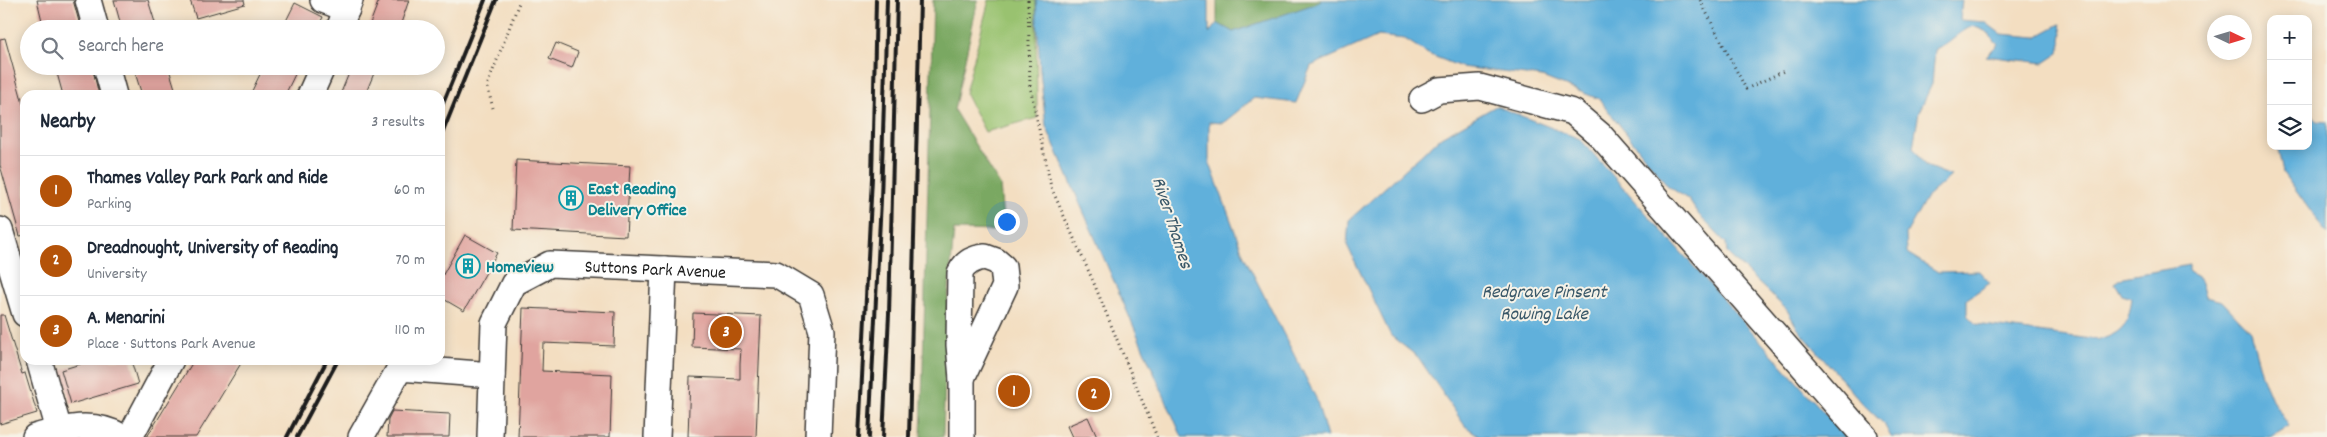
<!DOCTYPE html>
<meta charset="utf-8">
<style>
:root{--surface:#fff;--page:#f2f2f3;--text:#1f2937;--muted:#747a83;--line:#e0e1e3;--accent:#b45309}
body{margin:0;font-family:Dekko,sans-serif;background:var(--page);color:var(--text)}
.controls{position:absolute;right:15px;top:15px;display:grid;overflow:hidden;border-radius:10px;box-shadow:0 2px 12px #0003}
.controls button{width:45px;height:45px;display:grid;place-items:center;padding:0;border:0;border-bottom:1px solid var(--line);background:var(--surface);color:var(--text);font:25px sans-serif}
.compass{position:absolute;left:2207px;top:15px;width:45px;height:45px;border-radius:50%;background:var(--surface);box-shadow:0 2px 12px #0003;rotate:94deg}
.you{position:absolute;left:1006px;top:221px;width:18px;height:18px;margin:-12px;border:4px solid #fff;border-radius:50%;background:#1a73e8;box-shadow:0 0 0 8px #1a73e833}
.badge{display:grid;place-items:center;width:32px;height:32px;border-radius:50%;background:var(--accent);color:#fff;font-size:16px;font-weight:700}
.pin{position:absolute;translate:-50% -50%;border:2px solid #fff;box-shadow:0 1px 5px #0006}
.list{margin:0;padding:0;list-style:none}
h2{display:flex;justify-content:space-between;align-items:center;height:65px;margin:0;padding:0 20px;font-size:21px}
h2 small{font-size:16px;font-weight:400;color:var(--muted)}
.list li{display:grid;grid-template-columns:32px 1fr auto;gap:15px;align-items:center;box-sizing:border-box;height:70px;padding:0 20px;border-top:1px solid var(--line)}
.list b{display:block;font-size:19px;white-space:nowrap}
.list p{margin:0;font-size:16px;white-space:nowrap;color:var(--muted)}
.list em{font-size:16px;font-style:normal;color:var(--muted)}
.icon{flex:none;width:28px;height:28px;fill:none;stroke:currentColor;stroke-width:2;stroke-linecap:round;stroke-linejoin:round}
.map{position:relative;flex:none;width:2327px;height:437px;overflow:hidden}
.search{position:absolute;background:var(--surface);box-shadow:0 2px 12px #0003;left:20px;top:20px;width:425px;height:55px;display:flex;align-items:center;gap:12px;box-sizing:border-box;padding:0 18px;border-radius:28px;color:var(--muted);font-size:19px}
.panel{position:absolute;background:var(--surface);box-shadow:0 2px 12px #0003;left:20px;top:90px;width:425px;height:275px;border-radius:15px}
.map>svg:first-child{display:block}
</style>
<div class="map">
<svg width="2327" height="437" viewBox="0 0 2327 437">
<rect width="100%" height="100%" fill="#f7f3e8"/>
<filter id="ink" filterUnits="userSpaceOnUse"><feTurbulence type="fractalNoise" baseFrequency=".02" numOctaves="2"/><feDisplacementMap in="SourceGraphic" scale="10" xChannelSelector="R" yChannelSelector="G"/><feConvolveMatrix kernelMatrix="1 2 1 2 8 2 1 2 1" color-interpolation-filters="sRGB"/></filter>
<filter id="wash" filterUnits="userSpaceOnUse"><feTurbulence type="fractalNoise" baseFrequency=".0096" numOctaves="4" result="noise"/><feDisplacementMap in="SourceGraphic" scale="20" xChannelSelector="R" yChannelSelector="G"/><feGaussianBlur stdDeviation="1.12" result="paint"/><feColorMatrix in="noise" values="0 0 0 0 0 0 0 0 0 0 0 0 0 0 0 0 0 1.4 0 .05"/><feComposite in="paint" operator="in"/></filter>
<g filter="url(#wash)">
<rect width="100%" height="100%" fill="#f3dec1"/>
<path fill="#99c26f" stroke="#5a6f46" d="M989,0h47l1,118 -52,14 -20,-39z"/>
<path fill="#7aa862" stroke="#4b623f" d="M933,0h45l-24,110 46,75 4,46 -50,-1 -7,83 -4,124h-22z
M1217,0h104v2l-88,30 -16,-9z"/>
<path fill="#61b0db" stroke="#3e667c" d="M1036,0h173v33l8,-10 16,9 87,-30 1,-2h641l-2,20 25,2 16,12 35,3 24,-13 2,10 -3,19 -15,10 -58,-7 12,-12 -13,-13 -12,-5c-17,7 -20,17 -38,24l-3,34 -13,28 -6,35 13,19 25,10 -25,22 -20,36 1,19 31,19 41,-1 11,12 -23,16v16l9,9 123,16c26,-8 29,-17 33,-42l-10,-3 -7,-12 9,-6 65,-12v7l10,6 6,19 17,4 28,30 12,44 11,27 16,24 -18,11h-380l-7,-13 -20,-19 -66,-76 -11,-19 -60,-57 -1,-10 -28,-29 -9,-14 -21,-14 -69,-87 -57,-22 -81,-10 -33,-13 -23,-15 -27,-3 -67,30 -15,37 -42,-5 -31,25 -14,-1v39l35,95 72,142 11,39h-145l-136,-311 -6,-55z
M1496,106l84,33 266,298h-365l-16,-11 -47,-69 -27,-21 -44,-91 2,-25 92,-83z
M2308,107l9,14 10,1v112l-44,-61 -5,-24 1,-3h29z"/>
<g id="blocks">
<path fill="#e0a49f" d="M37,0h36l8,29h-37z
M114,0h34l9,29h-35z
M190,0h54l1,4 -49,14z
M379,0h30l-10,29h-31z
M295,3l28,14 -6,12h-35z
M5,38l20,73v124l-5,1 -20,-71v-126z
M556,43l22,9 -6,16 -23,-9z
M55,66h37l7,29h-36z
M133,66h35l9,29h-35z
M264,66h35l-14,29h-35z
M352,66h25l-12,29h-25z
M516,160l114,6 -4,70 -113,-6z
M465,235l32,18 -33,58 -24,-14v-17z
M523,308l92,4 -1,34 -71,-3 -1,28 70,3 -2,63h-92z
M693,313l68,3 -5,121h-68l2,-60 50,2v-15l1,-15 -49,-2z
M0,315h4l18,59 3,-1 12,40 -37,11z
M93,360h38l7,24 -67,20 -10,-34z
M194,360h49l-47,77h-49z
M392,411l58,3 -1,23h-62l1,-18z
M1088,417l9,20h-25l-5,-11z"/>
</g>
</g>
<g filter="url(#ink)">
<use href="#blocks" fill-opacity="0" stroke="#3c3935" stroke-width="1"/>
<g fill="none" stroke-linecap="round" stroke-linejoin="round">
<g stroke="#3c3935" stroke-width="28">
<g id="minor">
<path d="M88,0l8,29"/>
<path d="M323,0l24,9"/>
<path d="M339,29l11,-29"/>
<path d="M106,66l8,29"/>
<path d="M310,95l13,-29"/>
<path d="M1422,99l17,-9 41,-3 93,25 27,23 265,302"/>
<path d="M0,230l25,84"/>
<path d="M985,257l11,4 7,6 2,19 -43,92 -3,-33 1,-72c5,-11 14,-15 25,-16z"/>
<path d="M39,360l20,70"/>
<path d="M962,378v59"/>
<path d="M35,437c30,-9 58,-17 87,0"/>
<path d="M130,437l41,-77"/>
<path d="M361,437l39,-69 92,7"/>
<path id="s1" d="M490,437l4,-114 20,-40 36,-19 226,10 35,21 11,36 -4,106"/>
<path d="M657,437l7,-168"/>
</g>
</g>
<path stroke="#3c3935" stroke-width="3" stroke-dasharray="1 4" stroke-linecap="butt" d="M1028,0l2,86 21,101 42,94 64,156
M1700,0l46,89 40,-19
M493,108l-6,-22 33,-86"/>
<use href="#minor" stroke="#fff" stroke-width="25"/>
<path stroke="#1c1c1c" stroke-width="4" d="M440,111l45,-111
M440,139l56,-139
M287,437l40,-77
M297,437l41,-77
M859,437l13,-259 4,-178
M869,437l12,-237 6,-200
M883,437l6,-123 8,-314
M909,437l11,-437"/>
</g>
</g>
<defs>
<g id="building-ring" transform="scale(1.25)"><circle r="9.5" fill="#f7f3e8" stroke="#0f9aa8" stroke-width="1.5"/><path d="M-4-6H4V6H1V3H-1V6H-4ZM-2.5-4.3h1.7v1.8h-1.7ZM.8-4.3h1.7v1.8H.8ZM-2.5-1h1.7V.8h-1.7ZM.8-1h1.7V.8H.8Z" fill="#0f9aa8"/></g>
</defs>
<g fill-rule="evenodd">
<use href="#building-ring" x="571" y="198"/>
<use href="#building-ring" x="468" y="266"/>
</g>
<g text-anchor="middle" stroke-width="4" stroke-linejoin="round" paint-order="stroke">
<g font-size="18" font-weight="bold" fill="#0d838f" stroke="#f7f3e8" text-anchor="start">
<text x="588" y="194">East Reading<tspan x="588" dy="21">Delivery Office</tspan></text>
<text x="486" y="272">Homeview</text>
</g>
<g font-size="18" fill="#1c1c1c" stroke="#f7f3e8">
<text dy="6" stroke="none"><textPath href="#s1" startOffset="305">Suttons Park Avenue</textPath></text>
</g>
<g font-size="19" font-style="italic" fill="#385768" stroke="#f7f3e8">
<text transform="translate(1174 222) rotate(72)" y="7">River Thames</text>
<text x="1544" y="297">Redgrave Pinsent<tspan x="1544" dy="22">Rowing Lake</tspan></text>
</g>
</g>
</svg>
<div class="controls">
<button>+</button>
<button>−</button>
<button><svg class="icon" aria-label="layers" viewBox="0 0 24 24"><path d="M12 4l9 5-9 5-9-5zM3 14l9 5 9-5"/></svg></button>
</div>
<svg class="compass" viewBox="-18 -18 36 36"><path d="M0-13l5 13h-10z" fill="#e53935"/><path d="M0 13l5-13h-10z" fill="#747a83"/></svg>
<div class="you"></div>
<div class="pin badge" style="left:1014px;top:391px">1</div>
<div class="pin badge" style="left:1094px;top:394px">2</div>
<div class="pin badge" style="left:726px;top:332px">3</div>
<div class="search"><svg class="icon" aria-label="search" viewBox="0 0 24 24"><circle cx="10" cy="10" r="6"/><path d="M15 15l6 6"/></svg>Search here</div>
<section class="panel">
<h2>Nearby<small>3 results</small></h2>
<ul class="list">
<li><span class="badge">1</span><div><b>Thames Valley Park Park and Ride</b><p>Parking</p></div><em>60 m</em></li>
<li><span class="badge">2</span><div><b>Dreadnought, University of Reading</b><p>University</p></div><em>70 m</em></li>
<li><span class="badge">3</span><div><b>A. Menarini</b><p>Place · Suttons Park Avenue</p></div><em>110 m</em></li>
</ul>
</section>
</div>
